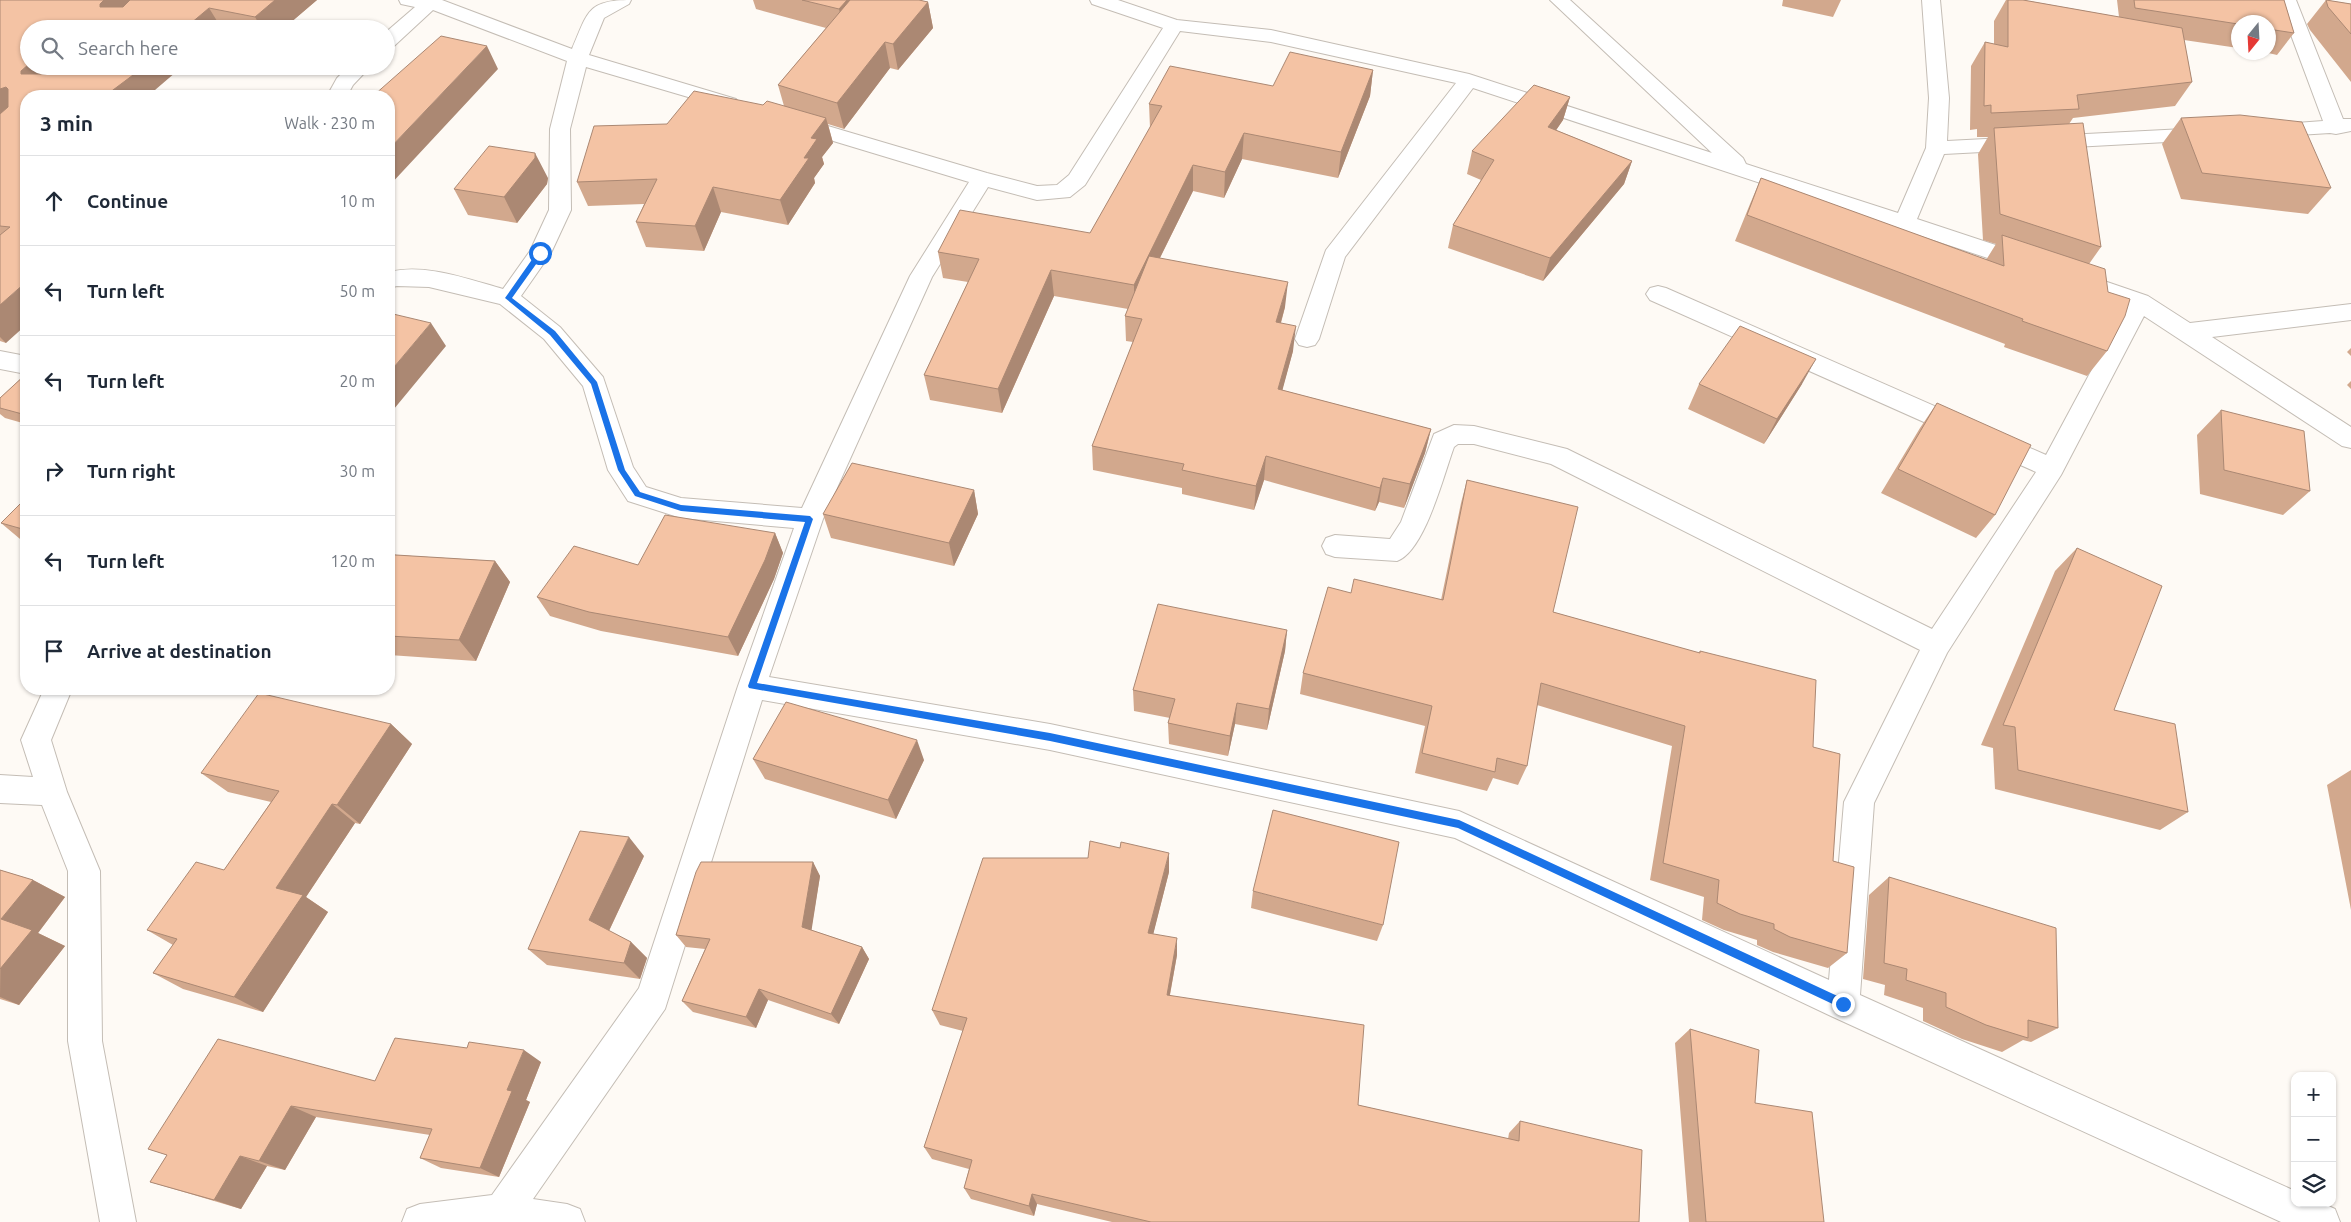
<!DOCTYPE html>
<meta charset="utf-8">
<style>
:root{--surface:#fff;--page:#f6f6f7;--text:#1f2937;--muted:#747a83;--line:#e0e1e3}
body{margin:0;font-family:Ubuntu,sans-serif;background:var(--page);color:var(--text)}
.controls{position:absolute;right:15px;bottom:15px;display:grid;overflow:hidden;border-radius:10px;box-shadow:0 1px 4px #0004}
.controls button{width:45px;height:45px;display:grid;place-items:center;padding:0;border:0;border-bottom:1px solid var(--line);background:var(--surface);color:var(--text);font:25px sans-serif}
.compass{position:absolute;left:2231px;top:15px;width:45px;height:45px;border-radius:50%;background:var(--surface);box-shadow:0 1px 4px #0004;rotate:198deg}
.stop{position:absolute;width:15px;height:15px;margin:-11px;border:4px solid #1a73e8;border-radius:50%;background:#fff}
.stop.end{background:#1a73e8;border-color:#fff;box-shadow:0 1px 5px #0008}
.list{margin:0;padding:0;list-style:none}
h2{display:flex;justify-content:space-between;align-items:center;height:65px;margin:0;padding:0 20px;font-size:21px}
h2 small{font-size:16px;font-weight:400;color:var(--muted)}
.list li{display:grid;grid-template-columns:32px 1fr auto;gap:15px;align-items:center;box-sizing:border-box;height:90px;padding:0 20px;border-top:1px solid var(--line)}
.list b{display:block;font-size:19px;white-space:nowrap}
.list em{font-size:16px;font-style:normal;color:var(--muted)}
.icon{flex:none;width:28px;height:28px;fill:none;stroke:currentColor;stroke-width:2;stroke-linecap:round;stroke-linejoin:round}
.map{position:relative;flex:none;width:2351px;height:1222px;overflow:hidden}
.search{position:absolute;background:var(--surface);box-shadow:0 1px 4px #0004;left:20px;top:20px;width:375px;height:55px;display:flex;align-items:center;gap:12px;box-sizing:border-box;padding:0 18px;border-radius:28px;color:var(--muted);font-size:19px}
.panel{position:absolute;background:var(--surface);box-shadow:0 1px 4px #0004;left:20px;top:90px;width:375px;height:605px;border-radius:20px}
.map>svg:first-child{display:block}
</style>
<div class="map">
<svg width="2351" height="1222" viewBox="0 0 2351 1222">
<rect width="100%" height="100%" fill="#fefaf5"/>
<g fill="none" stroke-linecap="round" stroke-linejoin="round">
<g stroke="#c4bdb5" stroke-width="2">
<path id="minor" d="M399,0h43l130,49c16,-37 15,-49 59,-49l-2,4 -25,14 -15,37 147,44 3,4 -3,4 -7,2 -143,-42 -16,62 1,81 -20,43 -30,43 39,31 43,50 30,90 13,20 35,11 121,10 108,-232 59,-94 -182,-55 -3,-5 3,-5 7,-1 193,57 50,13 20,-1 12,-10 94,-147 -71,-24 -2,-4h28l59,20 94,10 198,44 243,79 -162,-153h20l173,158 3,6 152,49 28,-65 3,-50 -7,-98h18l9,98 -2,43 257,-13 7,1 3,5 -3,5 -7,1 -260,14 -27,65 118,39 3,5 -3,5 -8,3 -554,-183 -128,169 -26,82 -4,6 -8,2 -8,-2 -4,-6 31,-89 130,-167 -185,-41 -91,-11 -95,154 -15,12 -33,3 -49,-13 -56,90 -109,242 -54,158 281,47 409,87 370,169 15,-178 76,-152 -369,-186 -77,-20h-16l-4,3c-10,27 -29,104 -57,114l-62,-4 -9,-3 -4,-8 4,-8 9,-3 55,4 11,-17 33,-88 20,-9 20,1 93,23 365,180 104,-157 -386,-172 -4,-6 4,-6 8,-2 8,2 380,167 80,-149 -62,-22 -3,-6 3,-6 8,-2 76,26 42,27 161,-19v16l-139,17 139,90v21l-9,-2 -198,-130 -83,159 -114,178 -73,150 -14,192 435,196v12h27l13,6 5,13h-59l-450,-206 -376,-178 -405,-88 -288,-50 -97,309 -132,190 34,5 13,5 5,13h-183l5,-13 13,-5 72,-9 147,-207 99,-302 56,-158 -113,-10 -53,-17 -20,-31 -25,-84 -39,-47 -44,-35 -71,-17 -32,-1 -8,2v-16c36,-9 78,7 114,17l27,-38 19,-41 1,-81 17,-68 -134,-51 -40,37 -7,2v-17l29,-25 -14,-3z
M2278,0h18l47,119h8v12l-15,3 -6,-1 -63,4 -7,-1 -3,-5 3,-5 7,-1 56,-4z
M349,66h22l-18,19 -6,11h-20l10,-18z
M0,351l26,5v18l-26,-5z
M44,689h28l-21,51 16,52 33,79 2,170 34,181h-36l-32,-181v-170l-26,-66 -42,-2v-28l33,2 -12,-37z"/>
</g>
<use href="#minor" fill="#fff" fill-rule="evenodd"/>
</g>
<path fill="#d2a88d" d="M0,0h317l-34,29h-254l-3,67 -20,247 -6,-2z
M753,0h166l9,2 5,26 -35,42 -8,-2 -46,61 -16,-5 5,19 -11,14 2,7 -10,14 1,5 -27,42 -67,-13 -17,39 -58,-4 -10,-25 8,-18 -56,2 -11,-24 90,-58 96,-19 21,1 -6,-21 48,-57 -70,-19z
M1783,0h58l-8,17 -51,-11z
M2006,0h17l96,17 -2,-17h167l10,33 -17,22 -13,-3h4v-30h-30v26l-54,-8 8,42 -17,24 -102,12 -4,6 32,123 -12,17 18,87 -20,25 -83,-29 1,-3 -270,-103 15,-37 11,-26 225,82 10,-16 -13,-4 -5,-86 10,-17h-11v-8l-7,1 1,-64 14,-24 9,2v-23z
M2326,0l25,4v78l-41,-52 -3,-6z
M1373,70l-3,26 -32,82 -96,-19 -18,39 -31,-7 -33,67 125,49 -4,16 12,28 -11,39 149,39 -6,24 -21,55 -25,-6 -4,9 -111,-31 -10,30 -72,-16v-6l-89,-18 -1,-24 41,-104 -7,-1 -1,-25 3,-7 -74,-13 -52,117 -72,-13 -6,-25 44,-93 -25,-4 -5,-26 152,-19 60,-105 -1,-24 124,-18z
M1570,97l-7,23 -7,10 76,31 -8,23 -81,97 -95,-33 5,-23 28,-45 -14,-6 5,-23z
M2181,118l150,70 -23,26 -127,-15 -19,-55z
M548,178l-1,6 -30,39 -49,-8 -14,-26z
M2351,348v8l-4,-4z
M26,374v50l-21,-6 -5,-4v-16z
M2351,381v8l-4,-4z
M1699,384h103l-38,60 -76,-35z
M1937,403l58,112 -19,23 -95,-45 39,-65z
M2221,410l89,81 -27,24 -83,-21 -3,-59z
M1467,480l86,132 146,41 1,-2 113,96 20,114 14,92 -19,15 -55,-16 -16,-7v-5l-33,-10 -22,-10 2,-23 -54,-17 22,-134 -135,-41 -10,61 -9,19 -25,-7 -6,13 -72,-18 10,-47 -125,-32 3,-21 48,-80 90,7 20,-97z
M974,490l4,24 -24,52 -123,-28 -8,-24z
M26,498v46l-25,-21z
M775,533l8,20 -9,26 -36,77 -137,-25 -51,-15 -13,-19 101,-32z
M2077,548l37,162 74,102 -28,18 -165,-41 -2,-41 -12,-3 74,-174z
M389,554l7,1 99,6 15,21 -34,79 -87,-6z
M1287,630l-2,21 -18,79 -32,-6 -7,32 -59,-12 -1,-21 2,-5 -36,-7 -1,-21z
M391,724l21,20 -52,80 -5,-1 -49,74 22,15 -65,100 -80,-23 -30,-16 20,-28 -26,-15 77,-60 47,-68 -43,-10 -27,-19z
M753,759l171,1 -28,59 -131,-40z
M2351,770v140l-24,-125z
M644,856l-35,75 22,11 16,16 -7,21 -93,-14 -19,-16z
M813,862l7,14 -9,54 51,17 7,12 -30,65 -71,-24 -12,28 -63,-16 -11,-11 23,-52 -19,-2 -10,-12z
M0,870l33,10 32,17 -27,36 27,13 -46,59 -19,-6z
M1169,872l-16,62 24,21 -7,40 188,110 150,34 1,-6 11,-12 119,101h-527l-75,-18 -3,12 -63,-17 -7,-11 5,-19 -37,-10 -8,-12 39,-116 -23,-6 -8,-15z
M1889,877l169,151 -27,14 -8,-2 -21,12 -40,-13 -39,-18v-13l-39,-13 1,-10 -22,-6 6,-84z
M1253,891l130,34 -6,16 -126,-33z
M1690,1029l65,74 69,119h-135l-14,-179z
M541,1062l-15,38 4,2 -31,75 -58,-9 -21,-10 10,-23 -114,-18 -31,53 -18,-4 -26,43 -91,-27 17,-27 -19,-6 227,-68z"/>
<path fill="#ab8873" d="M104,0h39l-26,29 -17,-22v-3z
M275,0h42l-34,29h-21l-7,-12z
M847,0h26l-29,32 -5,-23z
M928,2l5,26 -35,42 -5,-26z
M209,8l13,21h-38z
M885,42l5,26 -46,61 -7,-26z
M487,46l11,23 -109,117v-37z
M29,64v2h41l-30,29 -19,-21v-3z
M138,66h45l-35,30h-43z
M1373,70l-3,26 -32,82 3,-26z
M6,87l19,23 -25,18v-39z
M1570,97l-7,23 -21,31 6,-24z
M826,118l7,25 -11,14 2,7 -10,14 1,5 -27,42 -8,-25 31,-62z
M1244,133l-2,26 -18,39 1,-26z
M535,153l13,25 -1,6 -30,39 -13,-26z
M1632,161l-8,23 -81,97 7,-23z
M1193,165v26l-59,119v-25z
M713,187l8,25 -17,39 -9,-25z
M1051,270l3,26 -52,117 -4,-24z
M26,282v43l-20,18 -6,-6v-32z
M1288,282l-3,25 -11,40 2,-25z
M431,323l15,23 -57,69v-42z
M1296,326l-3,25 -17,63 2,-25z
M1816,359l-14,25 -38,60 13,-25z
M1431,429l-6,24 -21,55 6,-24z
M1266,456l-2,24 -10,30 2,-24z
M1383,478l-4,24 -4,9 5,-23z
M974,490l4,24 -24,52 -5,-23z
M775,533l8,20 -9,26 -36,77 -10,-19z
M495,561l15,21 -34,79 -17,-21z
M1287,630l-2,21 -18,79 2,-21z
M1237,703l-2,21 -7,32 2,-20z
M391,724l21,20 -52,80 -23,-19z
M917,740l7,20 -28,59 -8,-19z
M332,804l23,19 -49,74 22,15 -65,100 -29,-15 42,-109z
M629,837l15,19 -38,81 -17,-17z
M1169,853v19l-20,79 -1,-18z
M813,862l7,14 -10,64 -8,-13z
M33,880l32,17 -27,36 27,13 -46,59 -19,-8 1,-78z
M1177,938v17l-10,55v-15z
M631,942l16,16 -7,21 -16,-16z
M862,947l7,12 -30,65 -8,-10z
M759,989l9,11 -12,28 -10,-11z
M524,1050l17,12 -15,38 4,2 -31,75 -19,-9 27,-78z
M291,1106l25,11 -31,53 -26,-9z
M240,1156l27,10 -26,43 -27,-9z
M1032,1194l5,10 -3,12 -5,-10z"/>
<path fill="#f4c3a4" stroke="#ab8873" d="M0,0h104l-4,4v3h23l7,-7h145l-20,17 -46,-9 -25,21h-155v35l-8,7v3h25l8,-8h84l-9,8 4,1 -28,21h-79v186l-26,23v-70l10,-8 -10,-1v-112l8,-7v-18l-2,-2 -6,2z
M802,0h45l-8,9z
M850,0h69l9,2 -35,42 -8,-2 -48,61 -59,-18z
M2008,0h15l159,28 10,54 -115,13 2,14 -88,4v-8l-7,1 1,-64 23,5z
M2134,0h150l10,33 -26,-4v-7h-30v2l-103,-16z
M2326,0l25,4v30l-23,-27z
M441,36l46,10 -98,103v-53h-16z
M1290,52l83,18 -32,82 -97,-19 -19,39 -32,-7 -59,120 -83,-15 -53,119 -74,-14 55,-116 -41,-7 22,-42 130,23 72,-127 -13,-2 21,-38 103,20z
M1534,85l36,12 -22,30 84,34 -82,97 -97,-33 41,-65 -22,-9z
M694,91l69,14 4,-4 59,17 -15,20 6,1 -13,19h5l-29,42 -67,-13 -18,39 -59,-4 21,-43 -80,3 17,-56 73,-2z
M2240,115l62,7 29,66 -129,-15 -21,-55z
M2083,123l18,124 -101,-33 -6,-86z
M489,146l46,7v5l-31,39 -50,-8z
M1761,178l243,88 -2,-31 103,34 3,23 22,7 -5,17 -18,35 -85,-30 1,-2 -276,-104z
M1149,256l139,26 -12,40 20,4 -18,63 153,40 -21,55 -27,-6 -3,10 -114,-32 -10,30 -74,-16 2,-6 -92,-18 50,-127 -17,-3z
M389,313l42,10 -42,50z
M1740,326l76,33 -39,60 -78,-35z
M26,374v41l-26,-7v-10z
M1937,403l94,42 -36,70 -97,-46z
M2221,410l83,21 6,60 -86,-21z
M852,463l122,27 -25,53 -126,-29z
M1467,480l111,27 -25,105 147,41v-2l116,29 -3,67 27,7 -7,107 21,6 -7,86 -57,-16 -16,-8v-5l-34,-10 -23,-11 2,-23 -56,-17 22,-137 -144,-43 -14,83 -30,-8 -2,14 -73,-19 10,-47 -129,-33 25,-86 23,6 3,-14 89,21z
M26,498v32l-25,-7z
M665,515l110,18 -10,27 -37,77 -139,-25 -52,-15 37,-51 64,19z
M2077,548l85,38 -48,124 61,14 13,88 -170,-42 -3,-43 -12,-2z
M389,554l7,1 99,6 -36,79 -70,-4z
M1158,604l129,26 -18,79 -32,-6 -7,33 -62,-13 7,-24 -42,-9z
M259,693l132,31 -54,81 -5,-1 -56,84 27,7 -69,102 -81,-24 24,-34 -30,-9 49,-68 28,8 55,-79 -78,-18z
M786,702l131,38 -29,60 -135,-41z
M1273,810l126,32 -16,83 -130,-34z
M580,831l49,6 -40,83 42,22 -7,21 -96,-14z
M1090,841l30,7 1,-6 48,11 -21,80 29,5 -10,57 197,30 -6,80 161,36 1,-20 122,29 -3,72h-488l-119,-28 -3,12 -65,-18 8,-28 -48,-13 43,-129 -35,-8 51,-152h105z
M701,862h112l-11,65 60,20 -31,67 -72,-25 -13,28 -64,-16 28,-62 -34,-4 20,-63z
M0,870l33,10 -32,39 31,11 -32,39z
M1889,877l167,51 2,100 -30,-8v18l-42,-13 -40,-18v-14l-40,-13 1,-11 -23,-6z
M1690,1029l69,21 -4,53 57,9 12,110h-118z
M395,1038l72,10 2,-6 55,8 -17,40 5,1 -32,77 -60,-10 12,-29 -141,-23 -32,55 -19,-5 -26,44 -64,-18 17,-27 -19,-6 70,-110 157,42z"/>
<path fill="#1a73e8" d="M538,251l6,2 -32,45 43,33 42,51 28,88 15,22 41,13 129,11 3,3 -56,164 293,50 409,87 387,180v7h-7l-381,-179 -408,-87 -301,-53 -1,-2 57,-164 -124,-11 -46,-15 -17,-26 -27,-86 -41,-49 -45,-37z"/>
</svg>
<div class="controls">
<button>+</button>
<button>−</button>
<button><svg class="icon" aria-label="layers" viewBox="0 0 24 24"><path d="M12 4l9 5-9 5-9-5zM3 14l9 5 9-5"/></svg></button>
</div>
<svg class="compass" viewBox="-18 -18 36 36"><path d="M0-13l5 13h-10z" fill="#e53935"/><path d="M0 13l5-13h-10z" fill="#747a83"/></svg>
<div class="stop" style="left:540px;top:253px"></div>
<div class="stop end" style="left:1843px;top:1004px"></div>
<div class="search"><svg class="icon" aria-label="search" viewBox="0 0 24 24"><circle cx="10" cy="10" r="6"/><path d="M15 15l6 6"/></svg>Search here</div>
<section class="panel">
<h2>3 min<small>Walk · 230 m</small></h2>
<ul class="list">
<li><svg class="icon" aria-label="ahead" viewBox="0 0 24 24"><path d="M12 20V5M6 11l6-6 6 6"/></svg><div><b>Continue</b></div><em>10 m</em></li>
<li><svg class="icon" aria-label="left" viewBox="0 0 24 24"><path d="M17 20v-9H6M10 6l-5 5 5 5"/></svg><div><b>Turn left</b></div><em>50 m</em></li>
<li><svg class="icon" aria-label="left" viewBox="0 0 24 24"><path d="M17 20v-9H6M10 6l-5 5 5 5"/></svg><div><b>Turn left</b></div><em>20 m</em></li>
<li><svg class="icon" aria-label="right" viewBox="0 0 24 24"><path d="M7 20v-9h11M14 6l5 5-5 5"/></svg><div><b>Turn right</b></div><em>30 m</em></li>
<li><svg class="icon" aria-label="left" viewBox="0 0 24 24"><path d="M17 20v-9H6M10 6l-5 5 5 5"/></svg><div><b>Turn left</b></div><em>120 m</em></li>
<li><svg class="icon" aria-label="arrive" viewBox="0 0 24 24"><path d="M6 21V4h12l-3 4 3 4H6"/></svg><div><b>Arrive at destination</b></div></li>
</ul>
</section>
</div>
